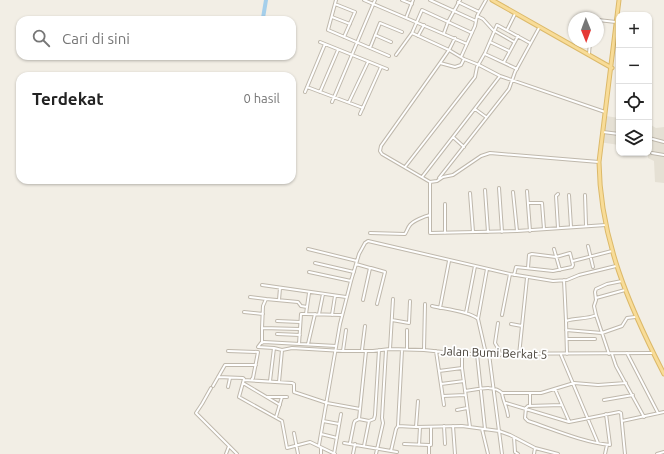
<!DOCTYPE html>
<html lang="id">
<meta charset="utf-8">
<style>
:root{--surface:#fff;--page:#f2f2f2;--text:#222;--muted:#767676;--line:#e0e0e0}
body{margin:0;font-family:Ubuntu,sans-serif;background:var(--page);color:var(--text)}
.controls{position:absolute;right:12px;top:12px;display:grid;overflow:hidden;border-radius:8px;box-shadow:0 1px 3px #0004}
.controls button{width:36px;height:36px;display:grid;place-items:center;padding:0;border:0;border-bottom:1px solid var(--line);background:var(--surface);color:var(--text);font:20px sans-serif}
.compass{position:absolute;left:568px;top:12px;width:36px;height:36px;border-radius:50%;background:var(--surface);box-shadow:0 1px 3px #0004;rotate:179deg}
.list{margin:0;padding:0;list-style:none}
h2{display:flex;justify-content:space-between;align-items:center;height:52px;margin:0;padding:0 16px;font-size:17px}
h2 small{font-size:13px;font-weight:400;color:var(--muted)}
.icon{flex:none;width:22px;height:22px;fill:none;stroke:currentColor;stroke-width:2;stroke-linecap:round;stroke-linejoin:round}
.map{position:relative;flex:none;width:664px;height:454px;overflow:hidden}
.search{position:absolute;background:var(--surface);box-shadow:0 1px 3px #0004;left:16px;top:16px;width:280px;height:44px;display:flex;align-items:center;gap:10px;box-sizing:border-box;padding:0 14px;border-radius:12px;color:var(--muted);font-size:15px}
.panel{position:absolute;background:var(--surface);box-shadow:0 1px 3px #0004;left:16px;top:72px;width:280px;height:112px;border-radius:12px}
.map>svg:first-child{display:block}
</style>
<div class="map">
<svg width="664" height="454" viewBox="0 0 664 454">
<rect width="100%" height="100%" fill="#f2eee5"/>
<path fill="#e5e0d4" d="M606,116l13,2v27l-20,-3z
M649,124l7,4 8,-1v56l-9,-1 -1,-21 -6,-3z"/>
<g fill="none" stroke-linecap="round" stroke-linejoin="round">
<path stroke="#a5cfeb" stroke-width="4" d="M265,20l-2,-2 3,-18"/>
<g stroke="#bfb8ac" stroke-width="4">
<path id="street" d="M336,0l-8,30 61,26
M364,0l103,44
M402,0l10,4
M430,0l46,21
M458,2l21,10
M335,4l20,8 -11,25
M477,16l6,3 10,11 21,12
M332,17l18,7
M406,18l7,-18
M598,20l18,2
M507,30l8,-16
M412,33l37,17 15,9 15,6 21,11 105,36
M444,33l4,-11 12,-22
M375,35l16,7
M418,36l6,-11
M320,42l67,27
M490,42l19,9
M370,48l10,-25 22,9
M485,54l32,15
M589,54l1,-12
M396,55l16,-22 10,-23 50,23
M461,57l14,-31 2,-10 9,-16
M464,59l-3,6 -6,2 -15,-4 -59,83 -1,5 2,3 48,28 7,-1 6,-4 10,-2 28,-19 9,-3 109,9
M504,62l14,-26
M440,63l9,-13 6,-12
M307,87l56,21
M305,92l20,-48
M320,92l18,-42
M332,102l43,-102
M349,102l19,-40
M475,109l11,8
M360,114l21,-47
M603,132l16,2
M453,137l11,10
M649,138l15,4
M652,153l12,2
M405,167l70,-90 2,-10 8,-14 12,-28 2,1 31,17
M422,177l78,-101
M439,178l70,-89 6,-17 24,-44
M430,182v51l87,-2 89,-6
M499,188l3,44
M485,190l3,42
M527,191l3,40
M513,192l4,39
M470,193l3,39
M569,195l2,32
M585,195l1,30
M528,203h14l2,26
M445,204v29
M558,228l-2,-32 2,-2
M370,233l35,1c2,-3 3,-7 5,-9 3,-4 15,-9 20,-10
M588,246l5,21
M308,249l49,12
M554,249l6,21
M573,261l39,-10
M315,263l39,9
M356,264l14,4 -7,32
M371,268l14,4 -8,32
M309,272l42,9
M514,275l2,-8 37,4 19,-4 1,-2 -3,-12 -14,4 -24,-3 -3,1 -1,13
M564,280l2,41
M262,285l84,12
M250,297l16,2
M596,298l29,-8
M279,300l1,-12
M432,306c12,3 37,5 46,13l8,35
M307,307l2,-14
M440,308l9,-47
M244,312l19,2
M466,313l9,-47
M319,314l4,-20
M332,315l3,-19
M502,315l8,-41
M478,319l9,-50
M392,320l17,3 1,-22
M277,321l23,1
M498,323l-3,20 4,7 1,5
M511,324l11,2
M300,329l-38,-1 1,-22 3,-7 32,3 3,4 6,1 -1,7 36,1
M566,330l36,3 -6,-18
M277,334l23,1
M567,339h28
M262,343v-15
M299,344l2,-30h5
M308,344l7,-30
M258,347l16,1 8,2 10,-2 51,3h30l17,-2 34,1 38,4 191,-1
M258,347l3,-4 3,-1 72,4
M390,349l3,-50
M407,349v-19
M362,350l3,-24
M424,350l1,-46
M228,351l30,1 -5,26 -1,1
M343,351l3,-21
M436,351l8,54
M627,353l31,60
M462,354v14l8,59
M477,354l8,75
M489,354l13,100
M567,354l-1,-33c10,-4 20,-1 30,-6l-2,-9 2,-6 -1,-8 1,-3 11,-5 15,-3
M609,354l-7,-21 20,-7 5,-8 8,-1
M612,354l4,12 28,51
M519,355l8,-77
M561,355l37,88
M439,371l23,-3
M218,377l25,1
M244,379l-5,18 43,24 5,27 23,-6 25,12
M244,380l48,3 2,1v8l33,11 33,6
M270,381l4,-33
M279,382l3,-32
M243,383l37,22
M441,384l23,-3
M213,386l12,-21h31
M228,387l2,-9
M211,388l-9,16 -6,9 41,41
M555,389l14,32
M465,391c11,-1 29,-7 37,2h39l33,-10 24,2 28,-2
M502,393c1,8 5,14 6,23
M443,396l22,-1
M268,397h19
M604,400l29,-5
M506,403l63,19 50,-10 2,1 4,41
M562,405l-34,1 -2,2 -1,10 3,3c27,9 54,21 82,24l-4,-31
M530,406v-13
M457,410l10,-2
M276,417l6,-20
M359,419l10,2
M323,421l16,3
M622,421l42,-9
M398,426l4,-76
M444,426l1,18
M453,426l2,28
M416,427l2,-26
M482,429l6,25
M294,433l4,21
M321,434l16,4
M514,437l1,15 3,2
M344,443l53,9
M350,443l4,-20 1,-2 4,-2 7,-68
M404,444l25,1
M319,445l21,-121 11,-43 8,-27 6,-11 3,-2 142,33 43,7 14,-1 12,-5 37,-9
M419,445l1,-18
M364,446l5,-25 5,-2 1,-4 4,-65
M391,451l5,-22 2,-3 18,1 46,-1 37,5 11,4 25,13 23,6
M226,454l3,-8
M321,454v-6
M334,454l7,-40
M353,454l2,-10
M376,454l7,-31 -1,-5 4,-68
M429,454v-9h2v-18
M534,454l1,-6
M605,454l2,-9
M657,454l7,-2"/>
</g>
<g stroke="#dcb969" stroke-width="5">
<path id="primary" d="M492,0l120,68
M619,0l-20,162c1,77 30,144 65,212"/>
</g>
<use href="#street" stroke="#fff" stroke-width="2"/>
<use href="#primary" stroke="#f8dc98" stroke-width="3"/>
</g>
<g text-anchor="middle" stroke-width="3.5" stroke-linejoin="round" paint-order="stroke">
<g font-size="12" fill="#443e35" stroke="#fff">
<text transform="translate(494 353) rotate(2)" y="4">Jalan Bumi Berkat 5</text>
</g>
</g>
</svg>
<div class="controls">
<button>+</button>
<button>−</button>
<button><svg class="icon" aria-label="locate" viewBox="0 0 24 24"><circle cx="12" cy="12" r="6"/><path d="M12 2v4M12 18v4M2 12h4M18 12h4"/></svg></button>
<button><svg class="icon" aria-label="layers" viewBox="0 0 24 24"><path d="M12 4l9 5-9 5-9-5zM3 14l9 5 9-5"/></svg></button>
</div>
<svg class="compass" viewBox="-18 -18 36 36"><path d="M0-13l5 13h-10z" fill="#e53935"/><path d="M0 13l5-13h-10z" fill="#767676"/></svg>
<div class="search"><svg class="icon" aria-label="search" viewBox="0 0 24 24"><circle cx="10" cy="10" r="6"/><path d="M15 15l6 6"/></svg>Cari di sini</div>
<section class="panel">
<h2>Terdekat<small>0 hasil</small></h2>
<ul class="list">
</ul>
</section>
</div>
